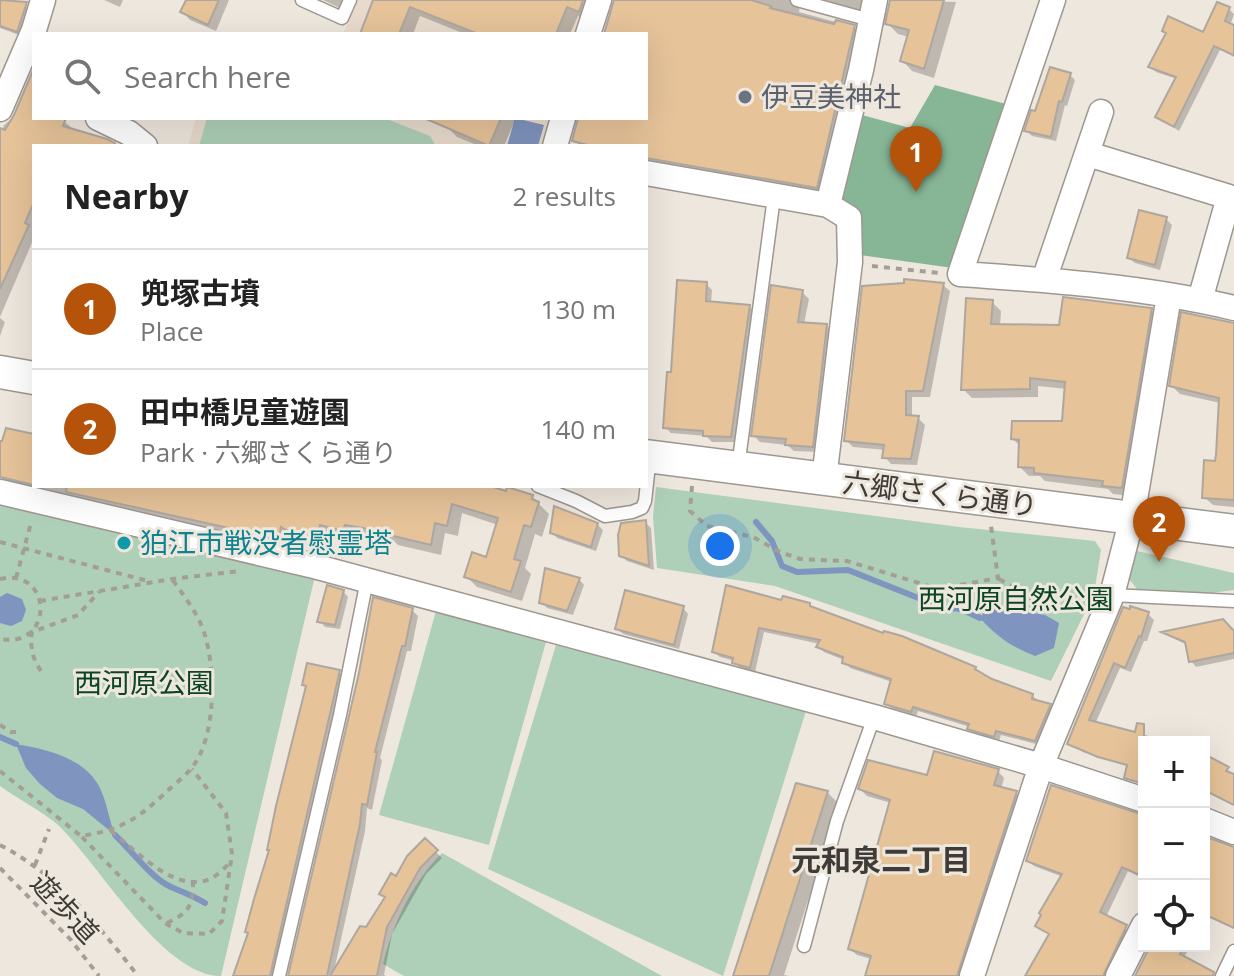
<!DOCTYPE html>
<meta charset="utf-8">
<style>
:root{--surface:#fff;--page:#f2f2f2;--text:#222;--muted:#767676;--line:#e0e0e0;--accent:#b45309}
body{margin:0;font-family:"Open Sans","Noto Sans JP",sans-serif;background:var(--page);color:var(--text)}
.controls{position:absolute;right:24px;bottom:24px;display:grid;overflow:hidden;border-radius:0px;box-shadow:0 8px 32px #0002}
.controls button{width:72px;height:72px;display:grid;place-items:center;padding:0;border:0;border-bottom:2px solid var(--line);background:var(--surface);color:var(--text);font:40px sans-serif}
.you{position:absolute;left:720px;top:546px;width:28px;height:28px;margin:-20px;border:6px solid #fff;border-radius:50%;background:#1a73e8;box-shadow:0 0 0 12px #1a73e833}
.badge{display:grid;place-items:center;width:52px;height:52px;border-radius:50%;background:var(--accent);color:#fff;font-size:26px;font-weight:700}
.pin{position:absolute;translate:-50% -66px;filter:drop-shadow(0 2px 4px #0008)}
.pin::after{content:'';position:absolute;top:42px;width:28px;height:24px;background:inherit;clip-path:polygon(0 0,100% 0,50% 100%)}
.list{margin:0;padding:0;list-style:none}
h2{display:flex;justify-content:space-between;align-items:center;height:104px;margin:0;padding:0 32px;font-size:34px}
h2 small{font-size:26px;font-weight:400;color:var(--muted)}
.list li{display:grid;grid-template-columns:52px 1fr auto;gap:24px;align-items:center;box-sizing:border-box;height:120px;padding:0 32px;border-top:2px solid var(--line)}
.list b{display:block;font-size:30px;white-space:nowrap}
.list p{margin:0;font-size:26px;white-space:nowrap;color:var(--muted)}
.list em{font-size:26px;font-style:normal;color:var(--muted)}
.icon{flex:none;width:44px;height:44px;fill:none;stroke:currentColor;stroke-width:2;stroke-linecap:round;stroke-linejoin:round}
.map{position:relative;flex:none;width:1234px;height:976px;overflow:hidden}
.search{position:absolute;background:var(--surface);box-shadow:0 8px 32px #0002;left:32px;top:32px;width:616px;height:88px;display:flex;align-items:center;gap:20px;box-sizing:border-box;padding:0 28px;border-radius:0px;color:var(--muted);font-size:30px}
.panel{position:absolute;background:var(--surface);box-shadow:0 8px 32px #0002;left:32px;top:144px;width:616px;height:344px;border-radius:0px}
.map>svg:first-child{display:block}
</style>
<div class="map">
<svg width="1234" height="976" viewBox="0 0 1234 976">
<rect width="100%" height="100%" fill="#eee7de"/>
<path fill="#e8dbcd" d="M358,0h233l-10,34h-238z
M196,118h359l-8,28h-359z"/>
<path fill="#aecfb8" d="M207,118h177l46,18 6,10h-237z
M656,487l303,40 136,14 6,9 -7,44 -43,87 -276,-95 -118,-18 -4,-51z
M0,504l315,72 -94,400c-59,0 -123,-114 -164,-152 -17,-14 -39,-25 -57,-38z
M1137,551l97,22v17l-23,3 -74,-4 -8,-10z
M436,611l110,31 -57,203 -110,-30z
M556,645l250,66 -83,265 -235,-107z
M442,853l220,123h-258l-21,-12c10,-41 29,-81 59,-111z"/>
<path fill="#87b696" d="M935,85l71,19 -53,164 -93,-13 -22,-58 24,-82 48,13z"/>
<path fill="#7f94bf" d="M515,118l29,7 -6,21h-31z
M7,593l15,6 4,11 -4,11 -11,5 -11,-3v-26z
M989,605l56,10 14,8 -5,25 -19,8c-23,-9 -38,-19 -55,-38z
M16,744c34,6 76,15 88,54 4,12 6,24 11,37l-32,-26 -26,-11 -17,-14 -14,-16z"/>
<path fill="#0003" d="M0,0h15l13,8 -9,27 -19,-7z
M104,0h19l-3,7z
M188,0h41l-13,31 -26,-11 -7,-8z
M323,0h26l-5,10z
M376,0h222l-8,21 -12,-5 -8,18h-105l-45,-18 -7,18h-51z
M614,0h260l-5,17 -69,-13 -1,8 55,15 10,10 -37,160 -181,-31v-20h-66l-6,-6 5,-22h67v-84h-40z
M891,0l65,2 -22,76 -22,-7 -10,-11 7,-23 -11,-3 -10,-10z
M1229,9l5,5 -4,12 4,2v29l-14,-7 -41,81 -21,-14 19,-38 -21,-7 -5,-5 53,-32z
M34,72v46h26l12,10 -1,3 44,15h-81v92l-34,79v-181l4,-11 11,-9z
M1070,75l5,5 -8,26 -2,-1 -9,36 -24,-5 -5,-5 10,-17z
M431,118h82l2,2 -11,26h-25l-22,-9 -10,-10z
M1166,219l6,6 -12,45 -25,-7 -6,-5z
M706,284l6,6 -1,13 39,4 6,7 -19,128h-25l-6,-6 -35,-3 -6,-6 8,-52z
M943,285l7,6 -20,106h-18v21h6l7,7 -8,40 -26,-1 -6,-7 1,-7 -33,-3 -7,-7z
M802,292l7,7 -5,25 23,2 6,7 -14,119 -25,-1 -7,-6 -27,-3 -7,-7z
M992,302l9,9 -1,16 61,1 90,-18 9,8 -30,178 -17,-2 -5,-5 -63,-8 -5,-5h-11l-9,-9 1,-20 -8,-8 50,-16 4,-34 -29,-3v11l-66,1 -9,-9z
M0,318l5,4 -5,14z
M1234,324v183l-21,-2 -9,-8 12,-34 4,-60 -40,-9 -9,-9z
M34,436v50h450l23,8 25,3 17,17 -7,23 -7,-3 -10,34 6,6 -9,27 -45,-14 -10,-10 21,-18 10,-34 -36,-12 -4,23 -13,-3 -4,22 -43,-10 -3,-3 -40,-7 -2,6 -23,-7 -2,13 -17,1 -19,-12 -3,13 -278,-61 -11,-11z
M645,522l6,6 3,42 -27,-9 -6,-6z
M597,524l6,6 -7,21 -39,-13 -5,-6z
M579,579l5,6 -11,30 -26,-7 -5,-6z
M343,591l5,6 -8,32 -15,-2 -5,-6z
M782,603l27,2 5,5 218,86 23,15 -15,34 -39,-10 -2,6 -24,-7 -5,-7 -52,-16 -2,5 -24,-7 -6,-6 6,-21 -42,-14 -6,-8 -20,-8 -5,-5 1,-3 -56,-12 -9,40 -15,-4 -5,-7 -15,-4 -6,-5z
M683,608l5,6 -9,35 -56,-15 -6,-6z
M412,610l6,6 -7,35h-4l-27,107 2,2 -10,50 -5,-2 -2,23 -31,140 33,-41 30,-51 28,-38 17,17 -16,16 -34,60 -8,41 2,1h-96z
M1124,610l24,4 6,6 -7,21h-3l-13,31 -11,-4 -25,56 45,11v-2l26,9h-22v28l-57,-22 -2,5 -16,-10z
M1223,621l11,11v27l-38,8 -5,-6 -4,-16 -22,-11z
M339,672l6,6 -68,298h-42z
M1204,756l30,18v32l-30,-15z
M998,771l6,7 -3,11 15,4 7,7 -58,176h-51l-22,-11 -35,-10 -7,-6 41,-146 -24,-7 -7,-7 68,-12z
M827,792l12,12 -55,171 5,1h-54z
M1144,816v63l-16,-8 -22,46 26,16 -23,43h-80l21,-41 -13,-9 26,-49 -29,-11 -6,-5z
M1204,838l30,10v81l-28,-13 -2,4z
M1152,946h38l-6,12 32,18h-79z"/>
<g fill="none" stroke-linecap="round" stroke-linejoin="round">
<path stroke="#7f94bf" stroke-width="6" d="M756,522l16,19 10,25 15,6 51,-2 93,37 20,2 19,9
M0,737l16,7
M115,835c16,15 36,43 56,52 12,5 23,9 34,16"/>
</g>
<path fill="#e6c399" stroke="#aea79f" stroke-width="2" d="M0,0l27,2 -10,30 -17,-6z
M186,0h33l-11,25 -28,-13z
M373,0h210l-4,12 -12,-5 -11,27h-78l-68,-27 -11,27h-39z
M614,0h137l20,6 -1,2 64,16 2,-4 19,5 -38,163 -171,-30v-12h-54l-20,-5 6,-23h68v-84h-42z
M890,0h54l-20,69 -24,-8 9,-31 -24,-6z
M1217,2l13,5 -5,14 9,4v30l-20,-9 -40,81 -19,-10 21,-40 -28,-10 18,-34 -4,-2 6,-15 35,16z
M1050,67l21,6 -9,29 -3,-1 -8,36 -27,-6 7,-21 4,1z
M34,68v50h32l-3,8 44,13 8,4v3h-81v56l-9,21 4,2 -29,64v-161l5,2 9,-15z
M424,118h77l-12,28z
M1139,210l28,7 -12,48 -28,-7z
M904,279l40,4 -21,108h-17v24l13,1 -8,43 -29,-1 2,-13 -40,-4 18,-155 42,-3z
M677,280l30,2 -1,19 44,4 -19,132 -28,-1v-5l-40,-3 4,-56h4z
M771,285l32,5 -5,32 29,2 -14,123 -28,-2 1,-6 -35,-3z
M1063,297l89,11 -30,180 -20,-2 1,-5 -69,-8v-5l-16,-1 1,-27 -8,-1 1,-18h50l3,-39 -35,-4v11l-69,1 5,-92 27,2 -2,24 68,1z
M1181,312l53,11v177l-32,-2 2,-38 11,1 1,-6 3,-57 -50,-12z
M6,428l28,6v51l-34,-8v-36h2z
M67,486h423l16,5 1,-4 26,8 -1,4 7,3 -8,25 -7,-2 -10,34 7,2 -10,31 -47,-15 8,-25 14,5 12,-39 -46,-14 -5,22 -12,-3 -4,22 -46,-11v-2l-40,-7 -2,6 -23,-6 -3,12 -19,1 -17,-11 -2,12 -213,-47z
M554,506l44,17 -7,24 -41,-14z
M646,520l3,46 -30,-10 -1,-21 3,-12z
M545,568l35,10 -13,33 -28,-8z
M327,585l17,5 -9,35 -18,-3z
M726,585l55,15 2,-4 27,7v3l73,27 1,-2 18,5 74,31 -1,2 17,10 41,15 -1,5 19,5 -16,37 -39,-10 -2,6 -27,-8 2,-5 -56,-17 -2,5 -27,-8 7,-25 -49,-16 1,-6 -27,-10 4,-7 -61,-12 -9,40 -18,-5 1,-5 -21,-6z
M625,590l59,16 -10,39 -59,-16z
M373,597l40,11 -8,38h-3l-27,106h2l-10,53 -5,-1 -2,20 -33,152h-39l71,-303z
M1130,606l19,6 -8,25 -2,-1 -14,32 -11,-5 -25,57 46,12 2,-9 7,1v60l-20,-6 3,-13 -29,-8 -31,-13 56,-137 7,2z
M1223,619l11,12v22l-45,9 -4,-20 -24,-10z
M307,663l33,7 -70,306h-37l15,-43 -3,-1 9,-33 15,-49h-2l9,-44 30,-120 -4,-1z
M934,751l65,18 -5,16 23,6 -60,185h-92l6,-20 -23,-7 42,-149 -32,-11 10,-29 59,15z
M1204,754l25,13 -3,4 8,3v31l-30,-15z
M796,783l32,8 -59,185h-36z
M1051,785l93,30v62l-22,-10 -22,45 27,13 -24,51h-78l24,-42 -14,-8 6,-11 -2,-2 23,-39 -36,-13z
M1204,836l30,11v81l-30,-14z
M425,838l13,12 -18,18 -33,59 -10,49h-47l30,-50 6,1 19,-30 -6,-3 12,-21 5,3 11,-20z
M1150,946h34l-4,8 34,18 -1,4h-78z"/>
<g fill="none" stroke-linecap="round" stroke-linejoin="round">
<g stroke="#9e978f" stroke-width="15">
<path id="service" d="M302,0l40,18 8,-18
M797,0l73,20
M738,467l36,-270
M538,486l38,15 29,15 27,-4 10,-4 3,-7 5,-45
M1112,595l122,6
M804,946l33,-125 37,-104
M279,976l61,-261 27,-135
M1222,976l12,-25"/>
</g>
<g stroke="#9e978f" stroke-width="27">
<path id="minor" d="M1053,0l-93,274c89,6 187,13 274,34
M588,34l11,-34
M0,109l34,-79 9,-30
M98,118l31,15 16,13
M555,146l8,-28
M1088,154l141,43 -29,103
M646,173l182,32 21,13 1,44 -26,217
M828,205l33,-135 14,-70
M1044,280l57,-168
M0,492l310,73 564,152 167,49 103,34
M1204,820l30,12
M972,976l69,-210 71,-171 20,-77 37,-222
M1118,976l26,-51"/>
</g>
<g stroke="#9e978f" stroke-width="35">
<path id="secondary" d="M0,372l34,6
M646,456l588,75"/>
</g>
<path stroke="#a39e97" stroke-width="4" stroke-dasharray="6 6" stroke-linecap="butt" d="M872,266l67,7
M692,486l-2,25 17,15 46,11 27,15 20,7 47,2 92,28 59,-11 -7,-52
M0,542l148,39
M16,578l15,-55
M0,579c53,-12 55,70 0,60
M999,579c37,21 44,34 87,18
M40,601l132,-22 68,-8
M41,671c-9,-13 -11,-24 -9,-39l46,-17 21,-23
M0,725l11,7h11
M0,771l81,65c38,-6 54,-15 82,-41 8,-8 19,-16 27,-25 27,-31 26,-101 14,-138 -7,-20 -20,-36 -32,-53
M111,831c26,20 64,63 99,48 7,-3 14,-11 20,-16
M82,837l83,86 18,10 26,1 13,-13 10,-67 -6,-41 -34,-44
M0,845c58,30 99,81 138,131
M35,865l14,-36
M0,868l71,72 28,36
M167,923c21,-10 26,-16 26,-40"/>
<use href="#service" stroke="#fff" stroke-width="12"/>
<use href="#minor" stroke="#fff" stroke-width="24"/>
<use href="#secondary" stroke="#fff" stroke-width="32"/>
</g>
<circle fill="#6b7280" stroke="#eee7de" stroke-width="3" cx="745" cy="97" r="8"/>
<circle fill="#0f9aa8" stroke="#eee7de" stroke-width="3" cx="124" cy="543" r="8"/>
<g text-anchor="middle" stroke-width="6" stroke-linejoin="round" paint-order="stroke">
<g font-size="28" fill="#5b616d" stroke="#eee7de" text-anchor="start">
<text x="761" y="107">伊豆美神社</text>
</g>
<g font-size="28" fill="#3f3c38" stroke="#eee7de">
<text transform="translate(940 494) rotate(7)" y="10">六郷さくら通り</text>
<text transform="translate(65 908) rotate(47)" y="10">遊歩道</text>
</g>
<g font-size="28" fill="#0d838f" stroke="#eee7de" text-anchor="start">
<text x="140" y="553">狛江市戦没者慰霊塔</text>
</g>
<g font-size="28" fill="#0b4526" stroke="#eee7de">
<text x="1016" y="609">西河原自然公園</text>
<text x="144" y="693">西河原公園</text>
</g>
<g font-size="30" font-weight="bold" fill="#3f3c38" stroke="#eee7de">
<text x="881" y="871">元和泉二丁目</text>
</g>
</g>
</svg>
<div class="controls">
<button>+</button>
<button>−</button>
<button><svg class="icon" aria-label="locate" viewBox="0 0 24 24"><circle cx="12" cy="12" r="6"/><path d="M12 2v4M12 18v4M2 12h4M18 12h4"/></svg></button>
</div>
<div class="you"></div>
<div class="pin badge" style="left:916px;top:192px">1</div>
<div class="pin badge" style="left:1159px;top:562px">2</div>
<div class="search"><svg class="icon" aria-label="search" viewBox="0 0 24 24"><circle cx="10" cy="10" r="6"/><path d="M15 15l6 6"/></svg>Search here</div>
<section class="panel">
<h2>Nearby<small>2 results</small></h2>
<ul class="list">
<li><span class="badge">1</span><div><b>兜塚古墳</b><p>Place</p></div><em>130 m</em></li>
<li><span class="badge">2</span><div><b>田中橋児童遊園</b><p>Park · 六郷さくら通り</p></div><em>140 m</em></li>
</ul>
</section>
</div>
